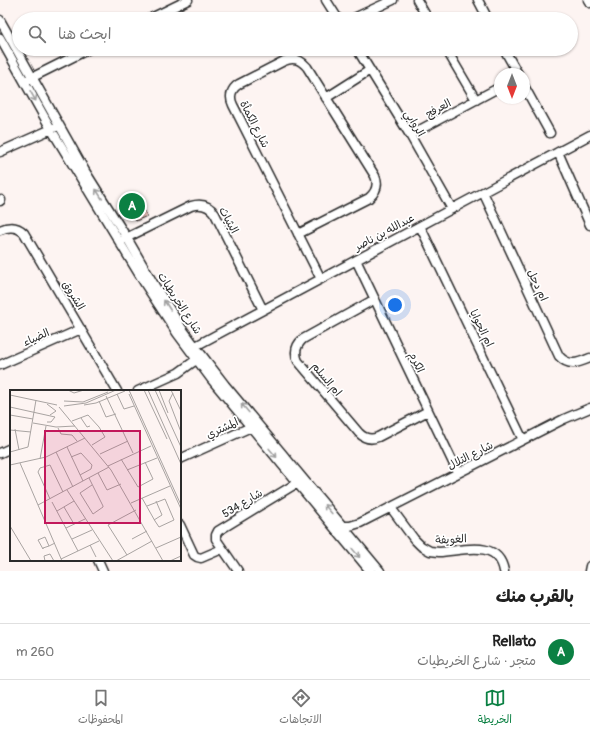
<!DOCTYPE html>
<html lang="ar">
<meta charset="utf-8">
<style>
:root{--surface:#fff;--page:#f2f2f2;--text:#222;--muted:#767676;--line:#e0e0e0;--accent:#0b8043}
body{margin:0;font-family:Pangolin,"Playpen Sans Arabic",sans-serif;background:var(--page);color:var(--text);direction:rtl}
.compass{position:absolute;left:494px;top:68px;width:36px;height:36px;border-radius:50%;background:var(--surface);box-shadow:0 1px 3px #0004;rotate:180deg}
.you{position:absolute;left:395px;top:305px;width:14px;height:14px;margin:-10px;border:3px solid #fff;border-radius:50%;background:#1a73e8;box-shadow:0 0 0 6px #1a73e833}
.badge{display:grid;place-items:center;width:26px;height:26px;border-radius:50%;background:var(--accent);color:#fff;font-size:13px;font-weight:700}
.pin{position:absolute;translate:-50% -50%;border:2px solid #fff;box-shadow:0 1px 4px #0006}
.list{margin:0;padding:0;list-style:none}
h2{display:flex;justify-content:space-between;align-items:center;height:52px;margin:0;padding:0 16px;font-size:17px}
h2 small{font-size:13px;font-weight:400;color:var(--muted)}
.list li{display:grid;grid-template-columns:26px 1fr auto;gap:12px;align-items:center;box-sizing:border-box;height:56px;padding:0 16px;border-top:1px solid var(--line)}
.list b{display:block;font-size:15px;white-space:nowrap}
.list p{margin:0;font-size:13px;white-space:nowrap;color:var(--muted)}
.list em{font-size:13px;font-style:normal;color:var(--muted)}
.icon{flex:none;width:22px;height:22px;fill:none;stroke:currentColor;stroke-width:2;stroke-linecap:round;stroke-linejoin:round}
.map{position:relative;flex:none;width:590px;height:571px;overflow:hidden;direction:ltr}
.search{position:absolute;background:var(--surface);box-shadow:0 1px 3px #0004;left:12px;right:12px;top:12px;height:44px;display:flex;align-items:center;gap:10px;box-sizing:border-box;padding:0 14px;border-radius:22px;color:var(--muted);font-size:15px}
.sheet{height:108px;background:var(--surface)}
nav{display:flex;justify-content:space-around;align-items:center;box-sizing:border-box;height:56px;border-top:1px solid var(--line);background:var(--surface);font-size:11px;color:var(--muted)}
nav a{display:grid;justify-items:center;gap:2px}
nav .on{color:var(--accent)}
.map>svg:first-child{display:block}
</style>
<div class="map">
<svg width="590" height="571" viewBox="0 0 590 571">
<rect width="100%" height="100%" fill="#fdf4f2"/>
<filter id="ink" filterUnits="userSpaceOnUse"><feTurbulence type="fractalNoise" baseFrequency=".025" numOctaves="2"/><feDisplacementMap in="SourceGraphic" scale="8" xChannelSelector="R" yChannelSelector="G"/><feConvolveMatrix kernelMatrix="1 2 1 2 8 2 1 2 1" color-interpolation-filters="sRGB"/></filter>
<g filter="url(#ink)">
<path fill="#f7c7c0" stroke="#2b2b2b" d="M136,194l11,22 -11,5 -5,-10 -5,3 -6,-12z"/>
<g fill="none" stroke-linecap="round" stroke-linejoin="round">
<g stroke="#2b2b2b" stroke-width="11">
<path id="minor" d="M326,0l12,19
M417,0l11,19
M478,0l10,19
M588,0l2,3
M149,19l39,-19
M352,19l41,-19
M0,20l85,151 42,67 29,50 25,39 14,19 30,39 155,186
M0,38l51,91 94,155 32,49 35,47 158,191
M357,49l53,86 42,74
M446,49l30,51
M504,49l14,25
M27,80l62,-31
M524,86l26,47
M326,98l44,-28
M410,135l90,-48
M0,152l56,-25
M558,152l32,73
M483,192l76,164c10,11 19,7 31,2
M0,201l1,-1
M420,226l103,214
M0,230c9,-4 17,-4 24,3l93,158
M298,234l71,-36c7,-6 10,-13 6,-22l-68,-109c-7,-8 -14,-10 -23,-6l-45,23c-8,5 -10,13 -6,21l88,174
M122,240l69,-34c10,-3 18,-1 24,8l48,96
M356,260l102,213
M375,299l-72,40c-7,6 -9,13 -5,22l61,72c6,6 12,7 19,4l50,-26
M190,349l400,-214
M0,365l81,-36
M138,391l40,-18 22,-16
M0,453l11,-5
M180,459l71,-32
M391,508l23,31 7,7 9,5 9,1c23,-1 59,-14 65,19
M180,525l14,30 3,2 4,1 21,-9
M342,526h8l10,-3 204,-104 26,-11
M98,560l5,11
M238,571l-22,-32v-4l2,-4 79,-48
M589,571l1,-5"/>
</g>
<use href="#minor" stroke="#fff" stroke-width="8"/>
</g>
<defs><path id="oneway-shaft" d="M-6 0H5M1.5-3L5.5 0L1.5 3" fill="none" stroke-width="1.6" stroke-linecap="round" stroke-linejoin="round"/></defs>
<g stroke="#a0a0a0">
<use href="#oneway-shaft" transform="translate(33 96) rotate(61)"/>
<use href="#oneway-shaft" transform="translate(99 194) rotate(-123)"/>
<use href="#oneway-shaft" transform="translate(167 305) rotate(-123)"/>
<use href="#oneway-shaft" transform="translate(245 408) rotate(-130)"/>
<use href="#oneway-shaft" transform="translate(273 453) rotate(50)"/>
<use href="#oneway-shaft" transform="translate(328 509) rotate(-130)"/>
<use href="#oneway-shaft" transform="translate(356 553) rotate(50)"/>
</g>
</g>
<g text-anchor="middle" stroke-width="3.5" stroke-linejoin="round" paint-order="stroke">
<g font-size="11" fill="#2b2b2b" stroke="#fff">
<text transform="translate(438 108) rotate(-28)" y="4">العرفج</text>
<text transform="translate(415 123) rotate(59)" y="4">الروابي</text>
<text transform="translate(255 124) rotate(63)" y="4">شارع الكمأة</text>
<text transform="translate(229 220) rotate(61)" y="4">اليثياث</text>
<text transform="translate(384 232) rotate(-28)" y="4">عبدالله بن ناصر</text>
<text transform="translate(538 285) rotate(65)" y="4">ام دحل</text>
<text transform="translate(74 295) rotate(59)" y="4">الشروق</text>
<text transform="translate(180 303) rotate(57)" y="4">شارع الخريطيات</text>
<text transform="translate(482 328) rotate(64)" y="4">ام الحوايا</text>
<text transform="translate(36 337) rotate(-24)" y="4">الضياء</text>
<text transform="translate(417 362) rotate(65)" y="4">الكرم</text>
<text transform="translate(327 379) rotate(50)" y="4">ام السلم</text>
<text transform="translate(222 428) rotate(-25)" y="4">المشتري</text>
<text transform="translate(470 455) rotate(-27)" y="4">شارع التلال</text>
<text transform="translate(242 503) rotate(-31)" y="4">شارع 534</text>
<text transform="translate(451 539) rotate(-3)" y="4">الغويفة</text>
</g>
</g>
<g transform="translate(10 390)">
<rect width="171" height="171" fill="#fdf4f2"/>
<path fill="none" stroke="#a9a4a2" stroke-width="1" d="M58,0l6,3 10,-3M119,0l52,115M134,0l23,49M138,0l33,74M145,0l26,57M149,0l9,23M161,0l10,21M163,3l-4,8 12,31M107,4l7,15 10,-3M119,4l52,115M0,5l47,10M96,6l27,57M54,11l19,1 25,-10M89,11l7,16 10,-3M37,14l9,7 -6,4M74,15l12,-2 29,-12M54,16l22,-3 30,-13M0,17l45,10 -4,5h-4M49,17l52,63 52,91M0,25l23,4M71,28l6,9 3,-1M62,31l16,-6 11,12 6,10 -13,8M23,33l23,4 19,-1M48,38l3,6 11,1 5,6M5,39l4,21M0,40l21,2M57,57l16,34M0,62l18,-5 8,-47M46,62l17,35M90,64l28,-13M61,67l10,-4 11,12 -1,4 -11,6M30,69l6,-33M111,69l17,28 15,-8 -8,-17M10,73l42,98M0,75l36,-8 39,-19M98,76l43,-20M117,80l30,-12M88,83l9,17 14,-6M79,88l14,28v1l-10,7 -13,-21 12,-8M57,100l46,71M132,108l13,23 4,6 15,-7 -9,-21 -18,7M40,109l-12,-27 2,-4 10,-3 13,27M42,112l26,49M121,113l39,-17M28,115l71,-38M54,117l10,17M47,121l17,-10M144,130l8,-5 -6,-14M0,136l21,35M56,138l19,-9M62,149l20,-9M122,149l15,-8M80,155l6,12M39,156l-4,-9 -7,3 5,9v-1l6,-2 6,-3M146,158l25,-11M117,165l-19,-30 28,-15M51,169l38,-18M35,171l-1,-5 6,-2 4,7M106,171l36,-20M160,171l11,-5"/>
<path fill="#c2185b" fill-opacity="0.15" stroke="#c2185b" stroke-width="2" d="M35,41h95v92h-95z"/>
<rect width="171" height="171" fill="none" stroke="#2b2b2b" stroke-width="2"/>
</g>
</svg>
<svg class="compass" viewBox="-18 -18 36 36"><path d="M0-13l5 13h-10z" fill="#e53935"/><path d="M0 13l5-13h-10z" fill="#767676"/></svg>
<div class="you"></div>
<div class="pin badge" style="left:132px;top:206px">A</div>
<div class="search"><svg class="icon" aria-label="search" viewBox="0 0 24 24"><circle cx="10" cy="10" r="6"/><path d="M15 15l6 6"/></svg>ابحث هنا</div>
</div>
<section class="sheet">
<h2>بالقرب منك<small></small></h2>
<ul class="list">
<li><span class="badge">A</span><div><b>Rellato</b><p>متجر · شارع الخريطيات</p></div><em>260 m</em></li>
</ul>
</section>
<nav>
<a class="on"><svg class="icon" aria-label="map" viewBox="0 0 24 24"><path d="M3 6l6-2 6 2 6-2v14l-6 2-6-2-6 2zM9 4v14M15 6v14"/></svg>الخريطة</a>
<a><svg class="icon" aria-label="directions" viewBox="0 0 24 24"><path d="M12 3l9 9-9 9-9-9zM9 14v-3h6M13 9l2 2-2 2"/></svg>الاتجاهات</a>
<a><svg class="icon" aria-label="saved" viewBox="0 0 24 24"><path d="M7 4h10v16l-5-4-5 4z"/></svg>المحفوظات</a>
</nav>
